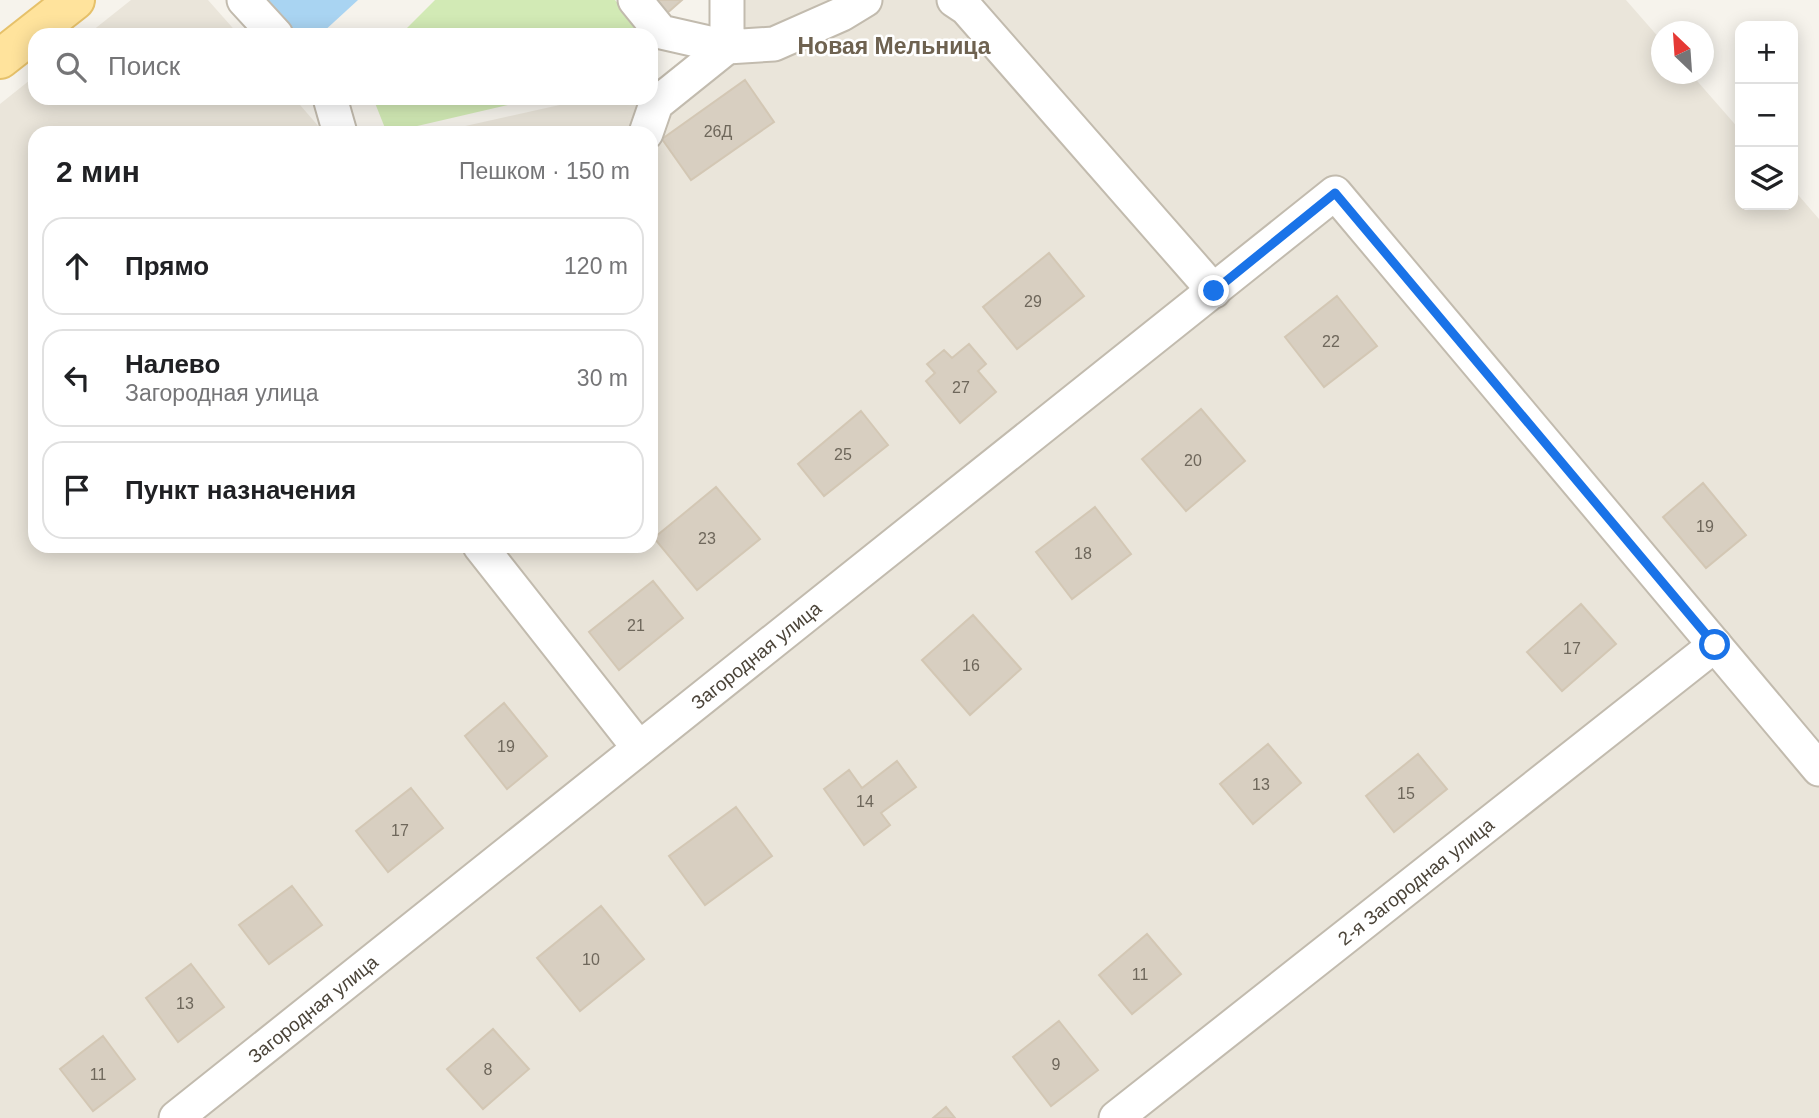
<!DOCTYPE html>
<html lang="ru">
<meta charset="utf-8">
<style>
:root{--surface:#fff;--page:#f6f6f6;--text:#202124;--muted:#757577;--line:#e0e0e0}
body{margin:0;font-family:Helvetica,sans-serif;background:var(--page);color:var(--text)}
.controls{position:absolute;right:21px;top:21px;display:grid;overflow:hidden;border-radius:14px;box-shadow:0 4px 18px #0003}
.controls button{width:63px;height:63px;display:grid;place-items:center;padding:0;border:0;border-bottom:2px solid var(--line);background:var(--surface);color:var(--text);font:35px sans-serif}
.compass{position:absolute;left:1651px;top:21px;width:63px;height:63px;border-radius:50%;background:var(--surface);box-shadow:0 4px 18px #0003;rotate:335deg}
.stop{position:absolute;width:21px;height:21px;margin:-16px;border:5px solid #1a73e8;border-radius:50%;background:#fff}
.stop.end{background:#1a73e8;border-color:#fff;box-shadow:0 2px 7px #0008}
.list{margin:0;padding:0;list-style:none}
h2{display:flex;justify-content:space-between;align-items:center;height:91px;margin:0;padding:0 28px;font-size:30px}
h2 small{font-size:23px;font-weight:400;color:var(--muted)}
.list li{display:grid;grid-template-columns:46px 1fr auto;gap:21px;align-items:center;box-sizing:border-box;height:98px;margin:0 14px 14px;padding:0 14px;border:2px solid var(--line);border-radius:21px}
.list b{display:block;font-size:26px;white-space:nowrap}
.list p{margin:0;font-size:23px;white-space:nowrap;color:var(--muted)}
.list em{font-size:23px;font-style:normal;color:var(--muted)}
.icon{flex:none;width:38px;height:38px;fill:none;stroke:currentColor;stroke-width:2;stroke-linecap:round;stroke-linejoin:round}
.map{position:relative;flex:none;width:1819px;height:1118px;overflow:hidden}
.search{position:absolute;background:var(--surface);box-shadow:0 4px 18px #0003;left:28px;top:28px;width:630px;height:77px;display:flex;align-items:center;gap:18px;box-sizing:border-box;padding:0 24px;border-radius:21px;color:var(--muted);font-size:26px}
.panel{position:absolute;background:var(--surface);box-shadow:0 4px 18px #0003;left:28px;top:126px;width:630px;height:427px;border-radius:21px}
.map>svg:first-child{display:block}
</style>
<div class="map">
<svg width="1819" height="1118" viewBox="0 0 1819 1118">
<rect width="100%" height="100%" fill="#f6f3ec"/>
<path fill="#eae5da" d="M131,0h77l31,35h-152z
M736,0h890l35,40v34h30l49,56v75h53v-16l26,30v899h-1819v-1014l35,-28v22h259l26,30 15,5h-300v413h616v-413h-217l157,-35h60v-14l84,-22z"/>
<path fill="#d2eab5" d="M435,0h180l33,35h-248z
M373,98h165l-151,35z"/>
<path fill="#a9d4f2" d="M267,0h91l-36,33 -31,-5z"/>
<path fill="#d8cfc1" stroke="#d3c7b4" stroke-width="2" d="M654,0h28l-16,14z
M745,80l29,42 -83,58 -29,-41z
M1049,253l35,43 -67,53 -34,-42z
M1337,296l40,50 -53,41 -39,-50z
M969,344l17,20 -8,7 18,21 -36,31 -34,-42 9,-8 -8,-9 17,-14 8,8z
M1201,409l44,52 -59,50 -44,-52z
M861,411l27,34 -64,51 -26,-32z
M1703,483l43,52 -40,33 -43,-51z
M716,487l44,52 -63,51 -43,-52z
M1095,507l36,47 -59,45 -36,-47z
M653,581l30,37 -64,52 -30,-38z
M1581,604l35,40 -54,47 -35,-39z
M973,615l48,54 -51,46 -48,-55z
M504,703l43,53 -40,33 -42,-53z
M1268,744l33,39 -48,41 -33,-40z
M1418,754l29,35 -53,43 -28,-36z
M897,761l19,26 -35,26 9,12 -26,20 -40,-56 25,-19 13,18z
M411,788l32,40 -55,44 -32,-41z
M736,807l36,49 -67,49 -36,-49z
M292,886l30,39 -53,39 -30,-39z
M601,906l43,53 -64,52 -43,-53z
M1147,934l34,40 -49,40 -33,-39z
M191,964l33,43 -46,35 -32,-44z
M1059,1021l39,49 -47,36 -38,-49z
M493,1029l36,40 -46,40 -36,-40z
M103,1036l32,43 -42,32 -33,-42z
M946,1107l9,11h-22z"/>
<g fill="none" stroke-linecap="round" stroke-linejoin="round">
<g stroke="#c2bbae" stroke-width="37">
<g id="minor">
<path d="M244,0l32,35"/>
<path d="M635,0l26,32 66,15"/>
<path d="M727,0v47l47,-3 68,-30 23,-14"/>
<path d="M954,0l12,8 248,283"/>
<path d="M330,98l10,35"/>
<path d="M646,133l10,-29 71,-57"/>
<path d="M480,546l159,202"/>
<path id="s1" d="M176,1118l1159,-925 484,576"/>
<path id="s2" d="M1116,1118l599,-473"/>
</g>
</g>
<g stroke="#e6c16a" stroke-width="42">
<path id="major" d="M0,59l75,-59"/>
</g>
<use href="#minor" stroke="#fff" stroke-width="33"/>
<use href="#major" stroke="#ffe39c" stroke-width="38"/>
</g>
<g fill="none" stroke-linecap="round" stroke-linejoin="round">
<path stroke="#1a73e8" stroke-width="9" d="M1214,291l121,-98 380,452"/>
</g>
<g text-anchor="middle" stroke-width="5" stroke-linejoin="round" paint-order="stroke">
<g font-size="16" fill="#6e675b">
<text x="718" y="137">26Д</text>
<text x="1033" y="307">29</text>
<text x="1331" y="347">22</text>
<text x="961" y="393">27</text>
<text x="843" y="460">25</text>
<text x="1193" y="466">20</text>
<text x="1705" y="532">19</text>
<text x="707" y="544">23</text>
<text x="1083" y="559">18</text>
<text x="636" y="631">21</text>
<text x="1572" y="654">17</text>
<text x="971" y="671">16</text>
<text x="506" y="752">19</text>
<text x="1261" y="790">13</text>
<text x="1406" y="799">15</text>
<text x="865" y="807">14</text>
<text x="400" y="836">17</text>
<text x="591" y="965">10</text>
<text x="1140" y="980">11</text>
<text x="185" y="1009">13</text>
<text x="1056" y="1070">9</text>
<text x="488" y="1075">8</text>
<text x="98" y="1080">11</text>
</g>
<g font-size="19" fill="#4b4439" stroke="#fff">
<text dy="7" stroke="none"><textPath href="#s1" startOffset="742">Загородная улица</textPath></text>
<text dy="7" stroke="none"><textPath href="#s2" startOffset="382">2-я Загородная улица</textPath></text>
<text dy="7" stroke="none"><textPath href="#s1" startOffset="175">Загородная улица</textPath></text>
</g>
<g font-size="23" font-weight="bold" fill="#6e6250" stroke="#fff">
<text x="894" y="54">Новая Мельница</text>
</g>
</g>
</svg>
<div class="controls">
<button>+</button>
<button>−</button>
<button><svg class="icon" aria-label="layers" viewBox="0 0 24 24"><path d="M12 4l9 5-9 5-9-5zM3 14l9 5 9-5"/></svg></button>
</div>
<svg class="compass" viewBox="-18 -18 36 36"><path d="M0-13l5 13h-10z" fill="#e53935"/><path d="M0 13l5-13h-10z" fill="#757577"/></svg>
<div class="stop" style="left:1715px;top:645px"></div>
<div class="stop end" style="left:1214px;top:291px"></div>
<div class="search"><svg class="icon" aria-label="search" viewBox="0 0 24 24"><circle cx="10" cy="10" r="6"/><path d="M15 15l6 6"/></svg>Поиск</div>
<section class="panel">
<h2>2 мин<small>Пешком · 150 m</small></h2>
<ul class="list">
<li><svg class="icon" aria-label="ahead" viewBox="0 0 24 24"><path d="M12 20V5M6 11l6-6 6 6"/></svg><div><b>Прямо</b></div><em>120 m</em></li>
<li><svg class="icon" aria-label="left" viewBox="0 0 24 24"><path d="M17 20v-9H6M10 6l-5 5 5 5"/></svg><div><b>Налево</b><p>Загородная улица</p></div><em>30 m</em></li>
<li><svg class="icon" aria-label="arrive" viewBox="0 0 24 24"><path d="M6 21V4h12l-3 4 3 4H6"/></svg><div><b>Пункт назначения</b></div></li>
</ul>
</section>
</div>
